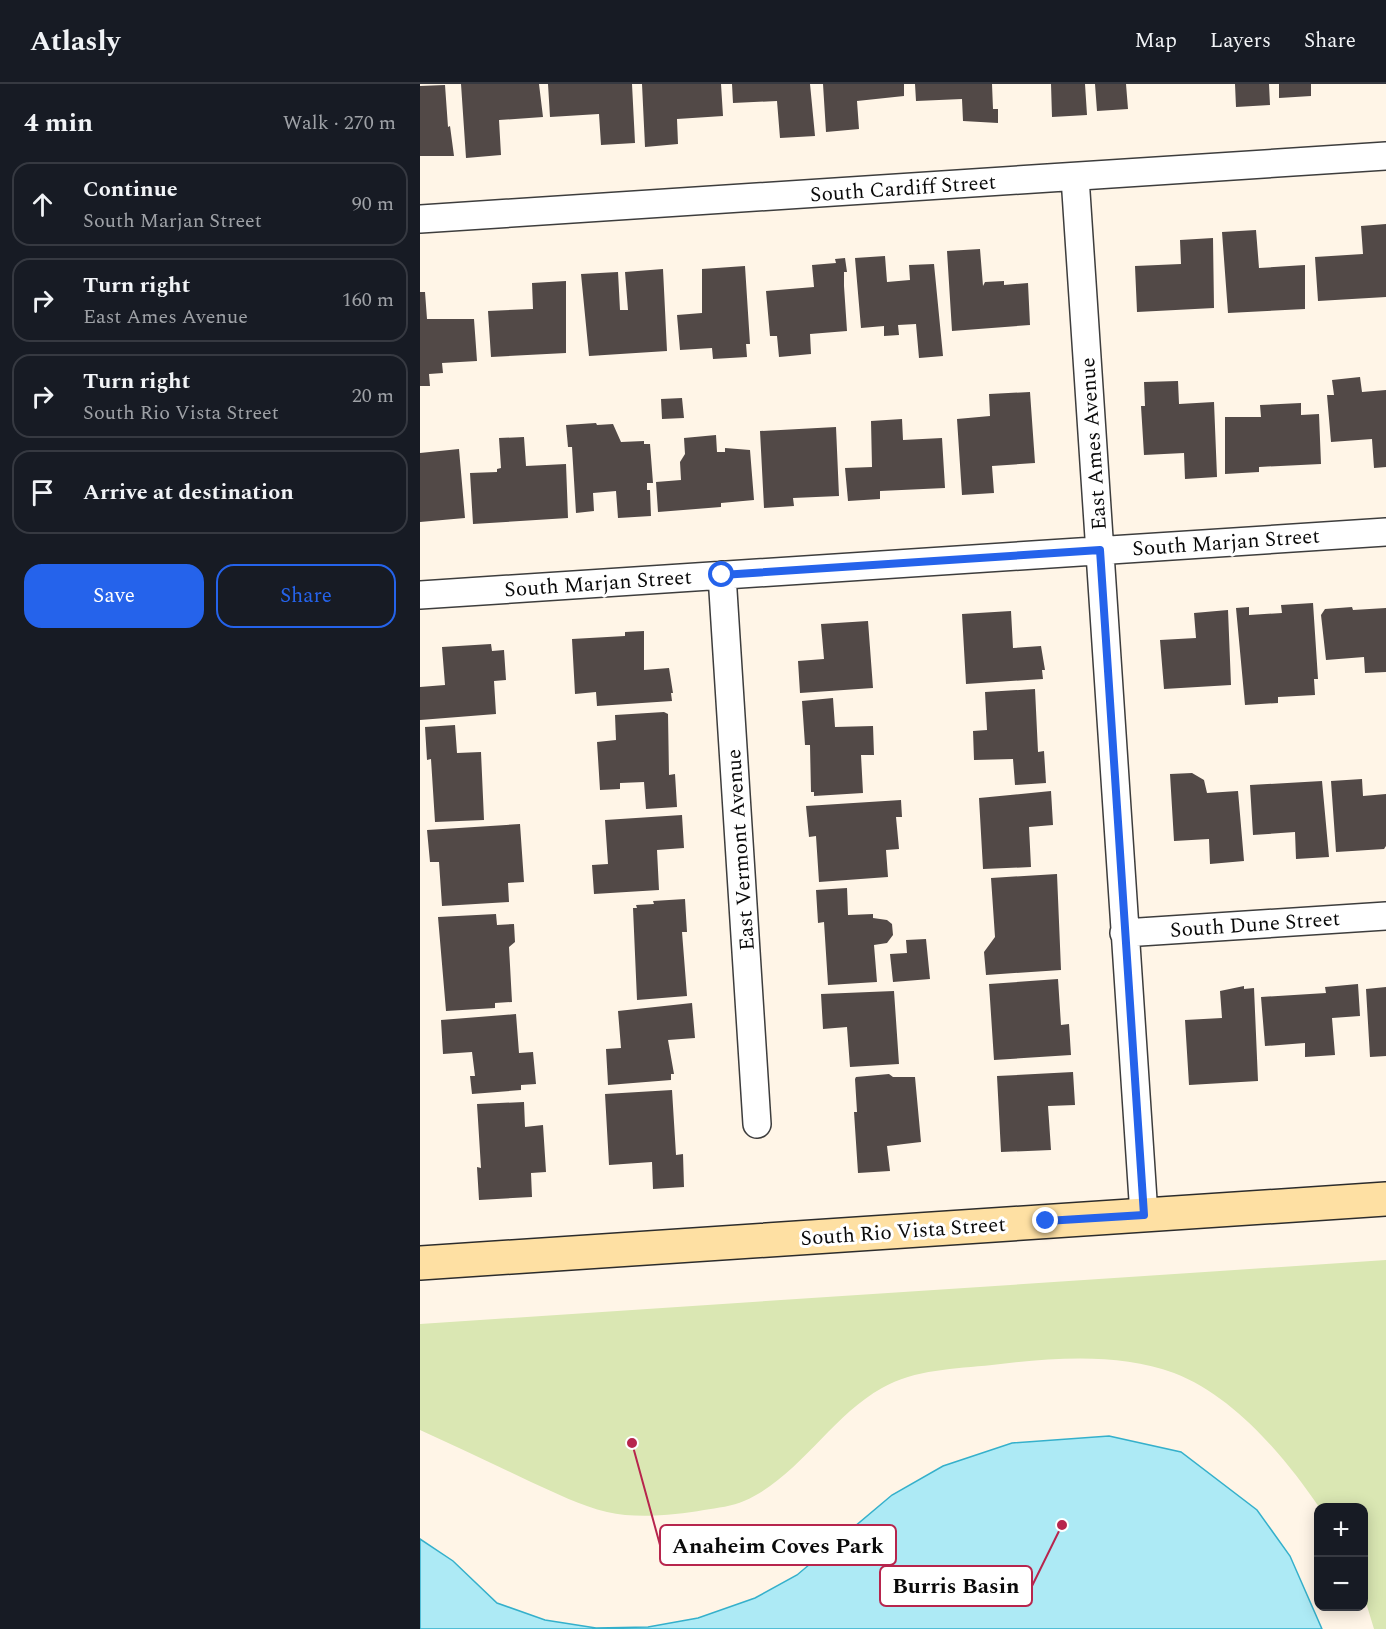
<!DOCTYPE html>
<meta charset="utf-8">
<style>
:root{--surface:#171b24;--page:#20242c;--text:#f1f3f6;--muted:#9ea1a6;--line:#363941;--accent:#2563eb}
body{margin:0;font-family:Spectral,serif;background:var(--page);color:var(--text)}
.controls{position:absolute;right:18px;bottom:18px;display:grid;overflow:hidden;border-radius:12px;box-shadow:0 3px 15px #0003}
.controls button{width:54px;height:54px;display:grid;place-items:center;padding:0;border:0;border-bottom:2px solid var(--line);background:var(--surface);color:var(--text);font:30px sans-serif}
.stop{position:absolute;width:18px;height:18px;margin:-14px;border:4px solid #2563eb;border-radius:50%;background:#fff}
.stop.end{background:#2563eb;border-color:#fff;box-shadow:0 2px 6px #0008}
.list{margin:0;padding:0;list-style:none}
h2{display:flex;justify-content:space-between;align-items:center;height:78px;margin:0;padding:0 24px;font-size:26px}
h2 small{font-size:20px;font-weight:400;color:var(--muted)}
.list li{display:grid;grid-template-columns:39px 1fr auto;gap:18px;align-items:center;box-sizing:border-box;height:84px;margin:0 12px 12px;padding:0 12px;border:2px solid var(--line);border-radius:18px}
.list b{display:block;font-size:22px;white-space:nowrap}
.list p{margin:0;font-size:20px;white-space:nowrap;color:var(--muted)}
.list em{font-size:20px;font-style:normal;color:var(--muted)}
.actions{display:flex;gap:12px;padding:18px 24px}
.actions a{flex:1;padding:14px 0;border:2px solid var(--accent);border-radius:18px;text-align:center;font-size:21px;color:var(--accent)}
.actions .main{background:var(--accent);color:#fff}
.icon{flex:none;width:33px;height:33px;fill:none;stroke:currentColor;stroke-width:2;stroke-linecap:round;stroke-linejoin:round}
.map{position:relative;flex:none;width:966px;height:1545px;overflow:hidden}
header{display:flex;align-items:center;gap:36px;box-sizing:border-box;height:84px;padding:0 30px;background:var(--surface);border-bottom:2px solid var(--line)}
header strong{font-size:28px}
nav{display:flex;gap:33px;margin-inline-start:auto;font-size:21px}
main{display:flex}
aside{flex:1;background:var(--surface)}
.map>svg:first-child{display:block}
</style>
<header>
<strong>Atlasly</strong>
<nav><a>Map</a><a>Layers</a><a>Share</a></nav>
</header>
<main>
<aside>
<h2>4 min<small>Walk · 270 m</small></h2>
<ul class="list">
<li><svg class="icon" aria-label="ahead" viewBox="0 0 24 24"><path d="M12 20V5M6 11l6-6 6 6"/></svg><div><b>Continue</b><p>South Marjan Street</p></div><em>90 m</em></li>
<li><svg class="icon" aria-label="right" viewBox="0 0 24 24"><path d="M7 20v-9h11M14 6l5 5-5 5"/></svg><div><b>Turn right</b><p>East Ames Avenue</p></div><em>160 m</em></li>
<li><svg class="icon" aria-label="right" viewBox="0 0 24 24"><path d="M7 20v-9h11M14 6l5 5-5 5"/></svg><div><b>Turn right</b><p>South Rio Vista Street</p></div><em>20 m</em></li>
<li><svg class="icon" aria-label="arrive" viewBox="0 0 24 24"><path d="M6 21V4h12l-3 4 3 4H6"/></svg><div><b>Arrive at destination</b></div></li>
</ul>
<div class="actions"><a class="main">Save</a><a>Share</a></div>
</aside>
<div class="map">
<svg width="966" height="1545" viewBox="0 0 966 1545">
<rect width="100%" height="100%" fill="#fff5e7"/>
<path fill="#dae7b3" d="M966,1176v369h-12l-10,-33v-88l-45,-1c-35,-51 -85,-111 -145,-134 -56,-21 -124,-15 -182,-8 -37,4 -77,4 -110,23 -52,29 -83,89 -138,113 -11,5 -27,7 -40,9 -29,5 -67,9 -97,2 -26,-6 -51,-19 -76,-30 -37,-18 -74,-35 -111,-52v-106z"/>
<path fill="#adeaf5" stroke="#35b0cb" stroke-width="1.5" d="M689,1352l72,16 76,58 33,46 32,73h-902v-90l33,22 44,42 48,17 51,8 52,-1 50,-9 57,-20 42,-23 95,-80 51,-29 69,-23z"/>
<path fill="#524947" d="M41,0h78l4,33 -44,3 2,35 -35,3z
M128,0h84l3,59 -34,2 -2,-31 -49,3z
M222,0h79l2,32 -46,3 1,25 -33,3z
M312,0h78l5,52 -35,2 -3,-37 -44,2z
M403,0h81v12l-47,5 2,28 -33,3z
M495,0h77l1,25h5v14l-35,-2 -1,-22 -46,2z
M631,0h34l2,31 -35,2z
M675,0h31l2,25 -31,2z
M815,0h34l1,21 -34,2z
M859,0h32v12l-32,2z
M25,1l3,42 2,-1 4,30h-34v-70z
M966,140v73l-68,4 -3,-44 48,-3 -2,-28z
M836,146l3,38 46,-3v44l-77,4 -6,-81z
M793,154l1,70 -77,4 -2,-46 46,-2 -1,-24z
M560,165l3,37 2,-4 19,-1v4l24,-2 2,42 -78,6 -5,-80z
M465,172l2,26 23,-2 -1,-15 25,-1 9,92 -24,2 -3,-34 -18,1 1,10 -15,1v-10l-23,2 -6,-70z
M425,174l2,14h-3v14l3,45 -37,3 1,20 -32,3 -2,-21h-7l-4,-45 48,-4 -2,-22 24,-2 -1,-4z
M325,182l5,78h-4l1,13 -34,2 -1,-11 -32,2 -3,-35 25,-2v-44z
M243,185l4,82 -78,5 -8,-82 37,-2 2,38h8l-3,-38z
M146,197v72l-75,4 -3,-46 45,-2 -1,-26z
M0,208h5l2,27h47l3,42 -35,2 1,10 -14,1 1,12h-10z
M940,293l2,15 24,-2v77l-12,1 -2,-29 -41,3 -4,-47h7l-2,-15z
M758,297l1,23 35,-2 3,75 -32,2 -1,-26 -40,2 -3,-49h4l-1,-24z
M610,308l5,71 -43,3 2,27 -32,2 -5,-76 33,-3 -1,-22z
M262,314l2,20 -22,1 -1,-20z
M881,319v12l18,-1 2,50 -62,3v5l-34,2v-57h36l-1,-12z
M482,335l1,21 39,-2 3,50 -65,3v8l-32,2 -3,-33 27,-1 -1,-46z
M176,339l1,2 16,-1 8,18 23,-1v3h6l3,39h-6v7h3l1,26 -33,2 -2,-27 -23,2 1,18 -18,2 -4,-66h-4l-2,-22z
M416,343l3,69 -46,2 1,8 -30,2 -4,-77z
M296,351l1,17h8v-4l25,2 4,50 -33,3v4l-63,5 -2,-30 25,-2 -1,-18 5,-8 -1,-16z
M104,353l2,29 40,-2 2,54 -95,6 -3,-51 27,-1v-3l4,-1 -2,-30z
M39,365l6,69 -45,4v-69z
M893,519l5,76h-4l1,16 -37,2v6l-33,2 -9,-97 13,-1v8l33,-2 -1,-8z
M932,523l1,3 33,-2v64l-21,1 -1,-16 -38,3 -5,-45 4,-6z
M808,526l3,75 -67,4 -4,-49 36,-2 -2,-25z
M591,527l2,37 28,-2 4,24h-3l1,9 -77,5 -4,-70z
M448,537l5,67 -73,5 -2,-32 26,-2 -3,-35z
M224,547v39l25,-2 4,25h-2l1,8 -75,5 -1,-14 -21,2 -3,-55 53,-3v-4z
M71,560l1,7 12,-1 2,30 -12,1 2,33 -76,6v-33l25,-2 -3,-38z
M615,605l3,63 6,-1 2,32 -31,2 -2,-26 -39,1 -1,-29 14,-1 -2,-38z
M413,614l2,29 38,-1 1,29h-13l2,38 -49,3v-4h-3l-1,-47h-5l-3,-44z
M244,628l4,2 1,61 6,-1 2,33 -31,2 -2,-27 -24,1v6l-20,1 -3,-48 19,-2 -1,-25z
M35,641l2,28 24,-1 3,68 -49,2 -4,-63 -4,1 -2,-33z
M772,689l12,7 3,13 31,-2 6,70 -34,3 -1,-25 -35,2 -4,-67z
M942,695l1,17 23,-2v52l-2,3 -48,3 -5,-71z
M902,697l7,76 -33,2 -1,-27 -42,3 -3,-50z
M631,707l2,34 -24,2 2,40 -48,2 -4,-71z
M481,716l1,17h-6l3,32 -13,1 2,27 -69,5 -3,-46 -7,1 -3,-31z
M262,731l2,33 -27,2 2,40 -65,4 -2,-29 16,-1 -3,-44z
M100,740l4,58 -16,1 1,19 -67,4 -3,-44h-9l-3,-32z
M637,790l4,96 -75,5 -2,-23 11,-15 -4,-59z
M427,804l1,27 25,-1v4l14,2 5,4 1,11 -6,8 -13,2 3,37 -49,3 -4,-63 -6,1 -2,-33z
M265,815l2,33h-5l5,64 -50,4 -4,-92h4l-1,-3 18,-1 -1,-3z
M76,830l1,11 17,-1 1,18 -6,5 3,55 -17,1v5l-49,3 -8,-94z
M506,855l4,40 -37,3 -3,-28 17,-1 -1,-13z
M638,895l3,46 8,-1 2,31 -77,5 -5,-76z
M938,900l2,32 -28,2 3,37 -30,2v-14l-40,3 -4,-49 65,-4 -1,-6z
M824,902v3l10,-1 4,93 -69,4 -4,-65 37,-2 -2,-27z
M966,903v69l-16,1 -4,-68z
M474,907l5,73 -49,3 -3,-40 -24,2 -2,-35z
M272,919l3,35 -27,2 6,34h-3v6l-63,5 -2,-36 15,-1 -3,-37z
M96,930l3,39 14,-1 3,32 -15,1v5l-49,4 -2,-18h5l-3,-24 -29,2 -2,-34z
M653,988l2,33 -27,1 3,44 -50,2 -4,-76z
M469,990l4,3h22l6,65 -34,4 3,25 -32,2 -4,-61h3l-2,-33 1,-2z
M252,1006l4,65 7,-1 1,33 -31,2 -1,-27 -43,3 -4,-71z
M104,1018l1,25 18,-2 3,47 -15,1 1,24 -53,3 -2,-33 4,1 -4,-64z"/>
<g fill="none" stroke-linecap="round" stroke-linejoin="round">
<g stroke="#3d3d3d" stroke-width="30">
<path id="street" d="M655,93l69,1038
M0,135l966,-63
M302,491l35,549
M0,511l966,-63
M704,849l262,-17"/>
</g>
<g stroke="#2c2c2c" stroke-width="36">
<path id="secondary" d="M0,1179l966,-64"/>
</g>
<use href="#street" stroke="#fff" stroke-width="27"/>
<use href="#secondary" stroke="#fee0a3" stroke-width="33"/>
</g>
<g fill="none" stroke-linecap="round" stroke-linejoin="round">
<path stroke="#2563eb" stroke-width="8" d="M302,491l378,-25 44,665 -98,6"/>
</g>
<g text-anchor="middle" stroke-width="6" stroke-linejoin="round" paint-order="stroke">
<g font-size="21" fill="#0a0a0a" stroke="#fff">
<text transform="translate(483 104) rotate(-4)" y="7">South Cardiff Street</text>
<text transform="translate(673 360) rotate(-94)" y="7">East Ames Avenue</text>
<text transform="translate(806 458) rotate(-4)" y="7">South Marjan Street</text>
<text transform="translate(178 499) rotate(-4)" y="7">South Marjan Street</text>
<text transform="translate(320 766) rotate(-94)" y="7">East Vermont Avenue</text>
<text transform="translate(835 840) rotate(-4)" y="7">South Dune Street</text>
<text transform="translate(483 1147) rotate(-4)" y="7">South Rio Vista Street</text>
</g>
</g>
<path fill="none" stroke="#b7254d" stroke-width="2" d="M212 1359L240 1461M642 1441L612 1502"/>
<g fill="#b7254d" stroke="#fff" stroke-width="2">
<circle cx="212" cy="1359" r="6"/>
<circle cx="642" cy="1441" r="6"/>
</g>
<g fill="#fff" stroke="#b7254d" stroke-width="2">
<rect x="240" y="1441" width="236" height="40" rx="6"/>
<rect x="460" y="1482" width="152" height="40" rx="6"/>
</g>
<g font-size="22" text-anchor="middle" font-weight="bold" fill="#0a0a0a">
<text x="358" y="1469">Anaheim Coves Park</text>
<text x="536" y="1509">Burris Basin</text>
</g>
</svg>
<div class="controls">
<button>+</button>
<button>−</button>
</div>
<div class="stop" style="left:302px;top:491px"></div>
<div class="stop end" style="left:626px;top:1137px"></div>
</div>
</main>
